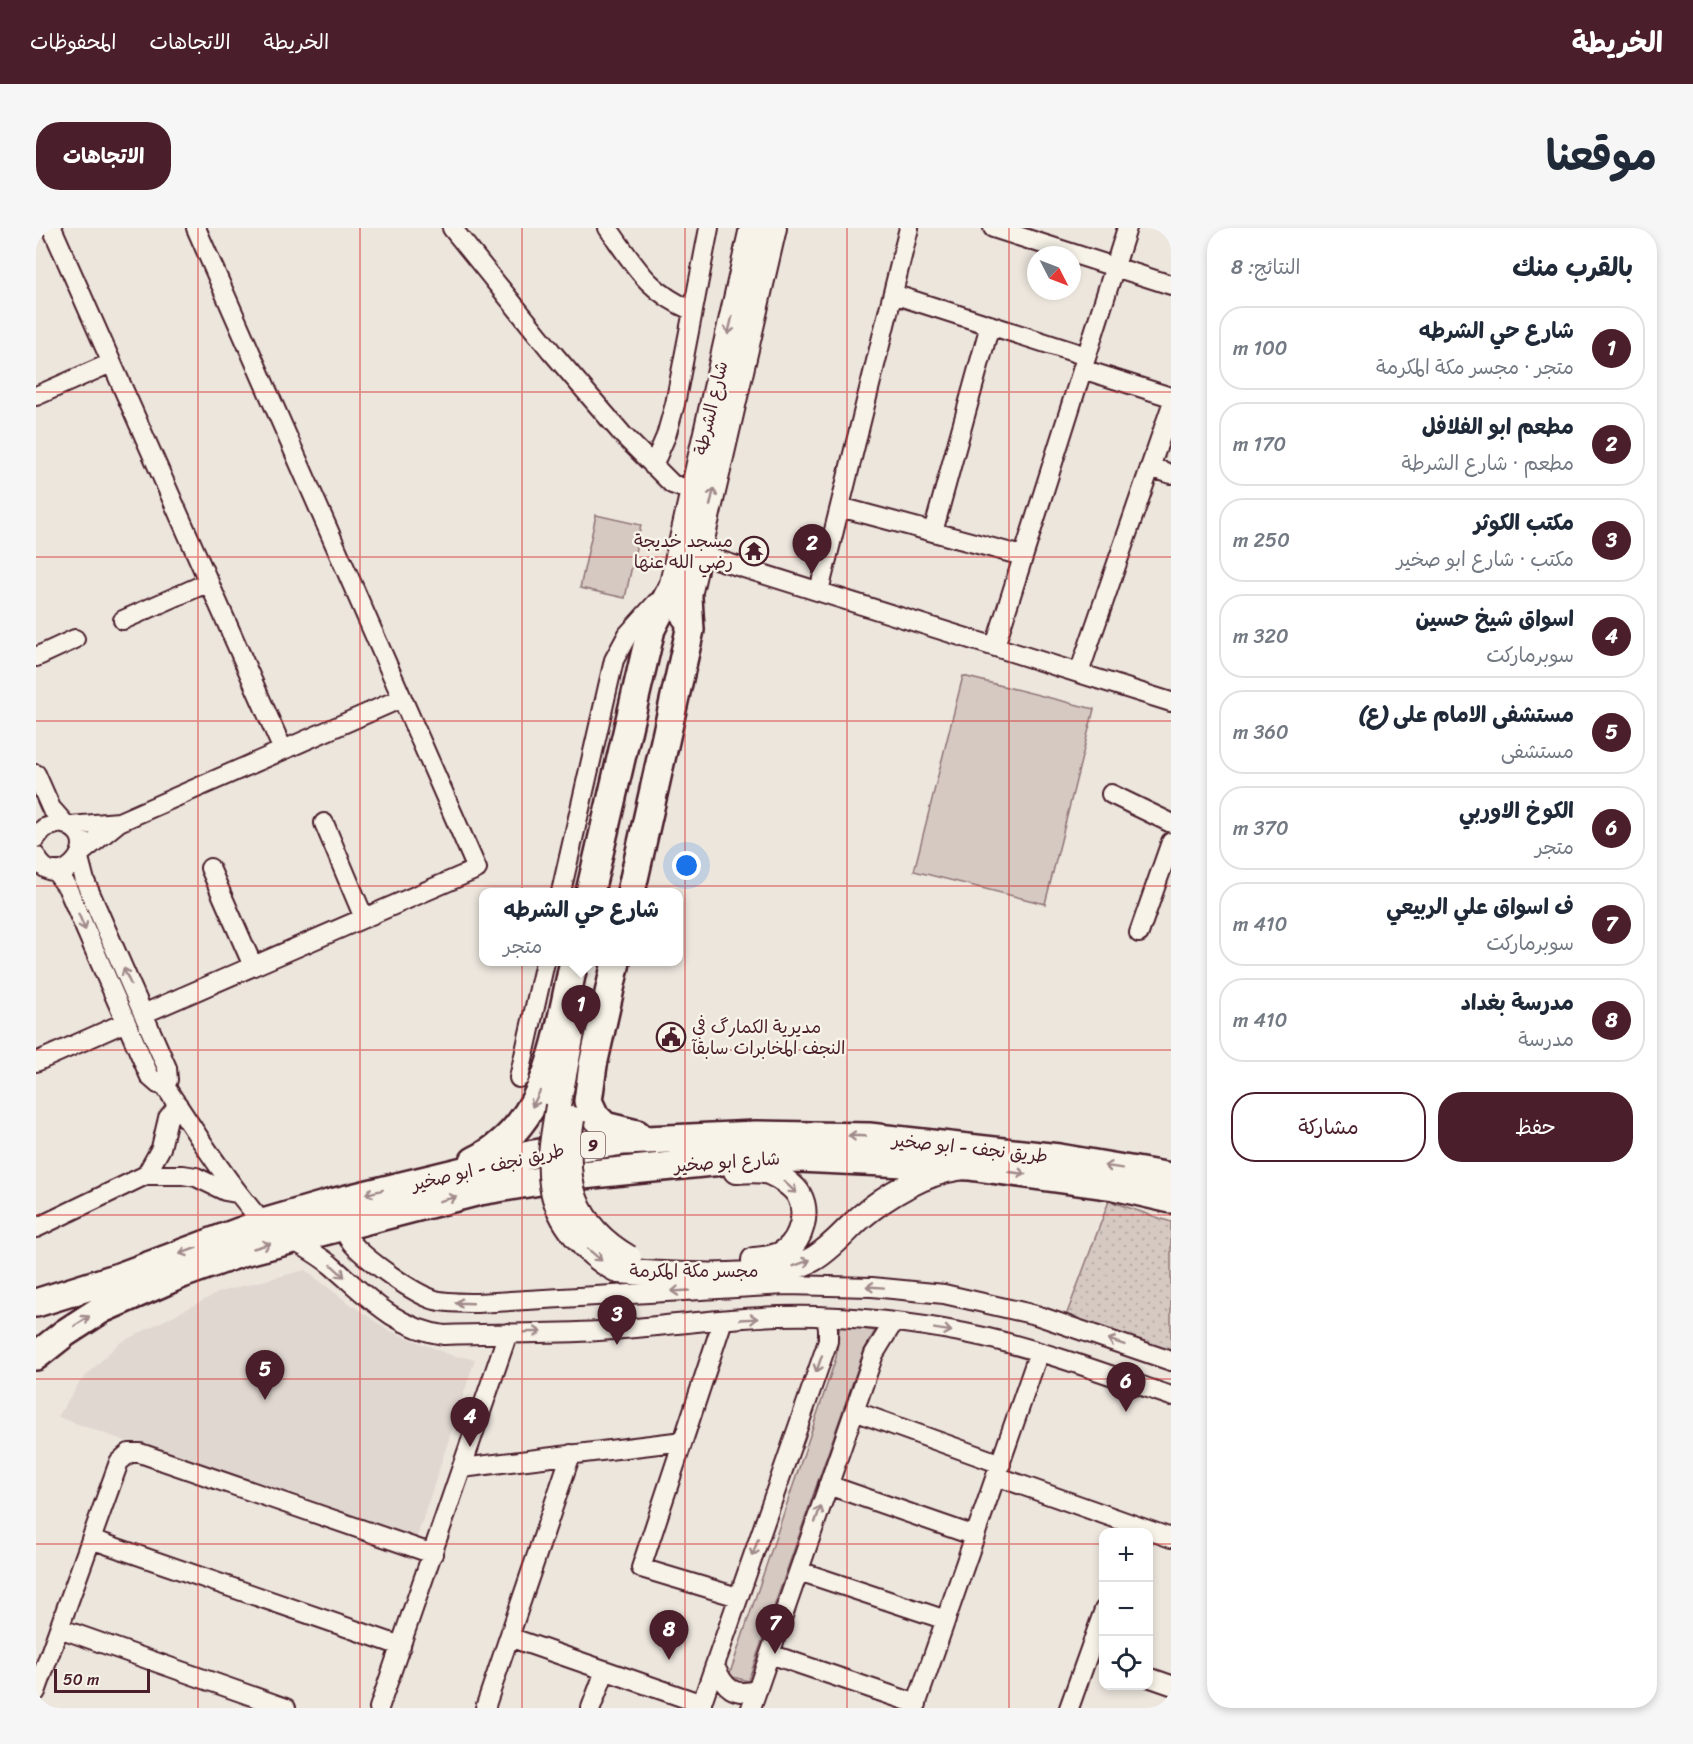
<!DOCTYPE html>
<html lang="ar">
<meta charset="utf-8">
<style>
:root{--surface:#fff;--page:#f6f6f7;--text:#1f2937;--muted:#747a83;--line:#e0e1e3;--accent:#4a1f2b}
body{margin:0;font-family:Sriracha,"Playpen Sans Arabic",sans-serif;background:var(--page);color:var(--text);direction:rtl}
.controls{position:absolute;right:18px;bottom:18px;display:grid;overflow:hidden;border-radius:12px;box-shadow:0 3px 9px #0003}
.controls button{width:54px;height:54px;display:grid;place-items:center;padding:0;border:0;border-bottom:2px solid var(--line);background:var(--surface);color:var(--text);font:30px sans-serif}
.compass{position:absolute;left:991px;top:18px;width:54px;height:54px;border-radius:50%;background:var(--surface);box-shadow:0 3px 9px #0003;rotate:132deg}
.scale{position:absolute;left:18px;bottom:15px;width:96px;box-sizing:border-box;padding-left:6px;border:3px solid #4a1f2b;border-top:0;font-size:16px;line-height:21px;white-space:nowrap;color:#4a1f2b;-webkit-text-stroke:4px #f7f3e8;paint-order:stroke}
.you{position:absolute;left:651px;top:638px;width:21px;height:21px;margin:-15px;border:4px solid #fff;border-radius:50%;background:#1a73e8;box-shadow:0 0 0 9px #1a73e833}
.badge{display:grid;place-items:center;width:39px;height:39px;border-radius:50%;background:var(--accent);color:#fff;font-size:20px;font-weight:700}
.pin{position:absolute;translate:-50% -50px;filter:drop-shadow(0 2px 3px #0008)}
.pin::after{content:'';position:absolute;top:32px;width:21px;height:18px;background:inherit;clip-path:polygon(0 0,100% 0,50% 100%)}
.popup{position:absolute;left:443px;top:660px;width:204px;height:78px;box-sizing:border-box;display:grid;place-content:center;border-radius:12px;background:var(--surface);filter:drop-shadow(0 2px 4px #0005);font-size:20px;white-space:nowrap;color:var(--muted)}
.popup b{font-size:22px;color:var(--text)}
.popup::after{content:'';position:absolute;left:50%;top:100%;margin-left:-12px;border:12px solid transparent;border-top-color:var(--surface)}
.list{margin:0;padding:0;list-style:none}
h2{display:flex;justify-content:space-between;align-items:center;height:78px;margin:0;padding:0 24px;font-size:26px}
h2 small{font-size:20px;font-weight:400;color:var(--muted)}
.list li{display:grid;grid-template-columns:39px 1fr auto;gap:18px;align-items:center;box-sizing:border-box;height:84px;margin:0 12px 12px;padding:0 12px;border:2px solid var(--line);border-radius:24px}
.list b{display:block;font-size:22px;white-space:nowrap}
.list p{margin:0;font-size:20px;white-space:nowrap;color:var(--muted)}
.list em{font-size:20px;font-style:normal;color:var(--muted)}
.actions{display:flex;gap:12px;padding:18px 24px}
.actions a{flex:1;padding:14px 0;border:2px solid var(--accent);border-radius:24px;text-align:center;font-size:21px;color:var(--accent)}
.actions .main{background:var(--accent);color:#fff}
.icon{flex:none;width:33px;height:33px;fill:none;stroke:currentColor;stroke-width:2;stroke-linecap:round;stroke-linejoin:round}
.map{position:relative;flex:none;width:1135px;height:1480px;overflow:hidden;direction:ltr;border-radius:24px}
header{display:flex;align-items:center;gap:36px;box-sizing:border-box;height:84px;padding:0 30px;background:var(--accent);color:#fff}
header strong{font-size:28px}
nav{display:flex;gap:33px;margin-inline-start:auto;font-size:21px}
.intro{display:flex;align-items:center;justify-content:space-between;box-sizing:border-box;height:144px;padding:0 36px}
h1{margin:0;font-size:42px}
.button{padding:15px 27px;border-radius:24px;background:var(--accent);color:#fff;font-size:21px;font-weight:700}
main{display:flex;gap:36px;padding:0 36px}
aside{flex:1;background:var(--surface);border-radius:24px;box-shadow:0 3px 9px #0003}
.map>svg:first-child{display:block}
</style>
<header>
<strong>الخريطة</strong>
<nav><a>الخريطة</a><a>الاتجاهات</a><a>المحفوظات</a></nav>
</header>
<div class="intro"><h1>موقعنا</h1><a class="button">الاتجاهات</a></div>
<main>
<aside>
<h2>بالقرب منك<small>النتائج: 8</small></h2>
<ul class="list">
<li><span class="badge">1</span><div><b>شارع حي الشرطه</b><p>متجر · مجسر مكة المكرمة</p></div><em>100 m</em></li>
<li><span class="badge">2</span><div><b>مطعم ابو الفلافل</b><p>مطعم · شارع الشرطة</p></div><em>170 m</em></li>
<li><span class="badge">3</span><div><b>مكتب الكوثر</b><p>مكتب · شارع ابو صخير</p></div><em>250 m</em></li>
<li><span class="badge">4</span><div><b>اسواق شيخ حسين</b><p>سوبرماركت</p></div><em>320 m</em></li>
<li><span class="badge">5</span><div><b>مستشفی الامام علی (ع)</b><p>مستشفى</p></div><em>360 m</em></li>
<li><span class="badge">6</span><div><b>الكوخ الاوربي</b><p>متجر</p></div><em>370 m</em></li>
<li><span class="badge">7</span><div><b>ف اسواق علي الربيعي</b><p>سوبرماركت</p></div><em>410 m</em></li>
<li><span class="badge">8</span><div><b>مدرسة بغداد</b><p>مدرسة</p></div><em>410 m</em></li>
</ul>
<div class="actions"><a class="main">حفظ</a><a>مشاركة</a></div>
</aside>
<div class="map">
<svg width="1135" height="1480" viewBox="0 0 1135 1480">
<defs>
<pattern id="park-dots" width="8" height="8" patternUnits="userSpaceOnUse" patternTransform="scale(1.5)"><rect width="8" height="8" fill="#d5c9c2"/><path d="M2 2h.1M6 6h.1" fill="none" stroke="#b8aca7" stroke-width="1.8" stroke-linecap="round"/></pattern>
</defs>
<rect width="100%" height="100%" fill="#ece6dd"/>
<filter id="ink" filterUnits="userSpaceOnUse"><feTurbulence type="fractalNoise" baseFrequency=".0167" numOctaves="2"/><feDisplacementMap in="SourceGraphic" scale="12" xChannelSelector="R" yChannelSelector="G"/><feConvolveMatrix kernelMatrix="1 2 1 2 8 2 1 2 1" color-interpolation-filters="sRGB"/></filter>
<g filter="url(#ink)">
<path fill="#e0d7d0" d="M269,1042l38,29 45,31 65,26 22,3 -60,184 -357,-126 21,-34 39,-39 102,-52z"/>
<path fill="#d5c9c2" stroke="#907476" stroke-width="1.5" d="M560,287l45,10 -16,73 -45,-10z
M927,448l131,33 -49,195 -131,-33z
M804,1097l35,6 -11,19 -116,331 -19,-5 107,-318z"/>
<path fill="url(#park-dots)" stroke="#907476" stroke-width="1.5" d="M1073,973l62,21v132l-105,-38z"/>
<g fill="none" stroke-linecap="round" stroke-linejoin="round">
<g stroke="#4a1f2b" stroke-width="22">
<path id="minor" d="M16,0l231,522
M416,0l99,123 72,84 49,49 20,7
M572,0c27,38 40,64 85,83
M957,0l178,57
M857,66l193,62
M1046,141l89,28
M0,168l75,-33
M617,238l13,-30 9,-32 34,-176
M1114,239l21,7
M804,279l183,49
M897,304l57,-207
M663,326l472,148
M783,363l90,-363
M87,392l86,-38
M959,418l132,-418
M0,429l39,-18
M1043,445l92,-266
M0,546l15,34 15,17
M1075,566l60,29
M288,595l40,95
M34,598l49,-4
M0,610l8,-10 16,-5c52,12 -2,78 -24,33
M45,625l38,-31 283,-124
M43,630l6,23 82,187 1,12 -3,6
M174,640l43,98
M19,643l12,16 83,190 8,7 7,2c31,47 61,95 98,137
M525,664l53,-232 14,-26 28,-31
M1103,705l32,-91
M107,786l334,-145 -281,-641
M0,834l90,-40
M483,850l26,-116
M110,947l15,-27 7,-30 10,-13
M308,997c1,6 2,12 7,17 14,17 63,52 84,58 13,3 28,3 42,3l309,-18 86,2 72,7 92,21 135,46
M0,1000l110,-53h37l13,2 29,14 11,2
M253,1010c15,9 30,17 43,28 36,31 63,62 112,69 52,-2 104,-1 155,-4 72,-5 146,-17 218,-15 56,2 113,9 167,21 64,15 125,38 187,59
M687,1092l-82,248 97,29
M818,1183l147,53
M426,1240l221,-27
M960,1248l175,62
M792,1257l147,51
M55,1311l310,107
M763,1343l147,49
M23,1400l227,80
M473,1409l193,67
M734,1426l147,50
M679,1438c9,21 19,32 43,23
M1112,1449l23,8
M0,1464l83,-230 10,-9h11l293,101
M343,1480l129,-375
M449,1480l86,-254
M555,1480l14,-37
M664,1480l128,-367v-12l-2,-12 -10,-1
M715,1480l123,-354 19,-31h5
M879,1480l124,-356
M1033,1480l35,-98"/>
</g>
<g stroke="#4a1f2b" stroke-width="28">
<path id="major" d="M631,378l85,-378
M648,389l90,-389
M522,878l20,-104
M700,943c11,-1 23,-2 33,1 10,4 25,14 30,23 10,18 2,44 -13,56 -9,7 -21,8 -32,9
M583,1043c48,4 153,12 194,-12 19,-11 32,-28 48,-42 26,-22 63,-44 97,-49"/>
</g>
<g stroke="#4a1f2b" stroke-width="32">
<path id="highway" d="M554,664l61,-263 21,-41
M595,664l59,-262 -2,-32
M580,734l-23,103 -5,36 7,15 10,10 32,8
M438,933c76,-37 83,-126 100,-199
M0,1075l83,-26 144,-54 72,-21 198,-48 91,-13 132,-6 113,2 190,21 112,19
M0,1128l29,-23 37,-24 80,-35 61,-22 237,-61 83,-14 179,-18 57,-1 170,8 145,20 57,13"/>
</g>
<use href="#minor" stroke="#f7f3e8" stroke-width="18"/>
<use href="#major" stroke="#f7f3e8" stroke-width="24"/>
<use href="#highway" stroke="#f7f3e8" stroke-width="27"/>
<g stroke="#4a1f2b" stroke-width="28" stroke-linecap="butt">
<path id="major-bridge" d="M522,878c-4,25 -10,53 -6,79 5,36 36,71 67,86
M536,891c-10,62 0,106 57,139"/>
</g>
<use href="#major-bridge" stroke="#f7f3e8" stroke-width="24"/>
</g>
<defs><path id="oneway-shaft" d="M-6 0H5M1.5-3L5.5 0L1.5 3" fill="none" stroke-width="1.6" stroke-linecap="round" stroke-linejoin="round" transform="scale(1.5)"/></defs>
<g stroke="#a0898a">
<use href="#oneway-shaft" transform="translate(694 98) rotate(103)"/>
<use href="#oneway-shaft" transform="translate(676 269) rotate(-77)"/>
<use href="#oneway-shaft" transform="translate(46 694) rotate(67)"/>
<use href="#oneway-shaft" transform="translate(91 748) rotate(-114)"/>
<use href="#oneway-shaft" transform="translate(500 871) rotate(116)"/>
<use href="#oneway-shaft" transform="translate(821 908) rotate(-178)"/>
<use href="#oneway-shaft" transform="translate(1077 939) rotate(-171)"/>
<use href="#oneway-shaft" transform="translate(981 945) rotate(8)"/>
<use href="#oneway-shaft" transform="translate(754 959) rotate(42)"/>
<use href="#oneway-shaft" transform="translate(338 964) rotate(166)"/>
<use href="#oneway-shaft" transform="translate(412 971) rotate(-14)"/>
<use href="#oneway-shaft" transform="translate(226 1018) rotate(-16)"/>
<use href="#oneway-shaft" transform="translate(152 1023) rotate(159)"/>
<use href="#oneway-shaft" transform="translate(559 1027) rotate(41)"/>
<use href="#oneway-shaft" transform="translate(766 1035) rotate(-21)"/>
<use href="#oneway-shaft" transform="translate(302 1043) rotate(42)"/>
<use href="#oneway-shaft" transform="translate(839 1059) rotate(-176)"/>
<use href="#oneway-shaft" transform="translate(644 1063) rotate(177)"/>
<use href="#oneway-shaft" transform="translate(428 1075) rotate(-178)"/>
<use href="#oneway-shaft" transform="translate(713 1091) rotate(-3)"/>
<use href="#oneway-shaft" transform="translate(46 1093) rotate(-33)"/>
<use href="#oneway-shaft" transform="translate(907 1102) rotate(9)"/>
<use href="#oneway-shaft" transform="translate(497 1104) rotate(-2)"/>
<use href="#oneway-shaft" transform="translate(1080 1114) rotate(-161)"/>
<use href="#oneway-shaft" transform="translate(783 1136) rotate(109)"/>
<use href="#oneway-shaft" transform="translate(782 1286) rotate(-71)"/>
<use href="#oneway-shaft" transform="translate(719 1320) rotate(109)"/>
</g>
</g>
<path fill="none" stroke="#d62828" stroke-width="1.5" stroke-opacity="0.55" d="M162,0v1480M324,0v1480M486,0v1480M649,0v1480M811,0v1480M973,0v1480M0,164h1135M0,329h1135M0,493h1135M0,658h1135M0,822h1135M0,987h1135M0,1151h1135M0,1316h1068M1112,1316h23"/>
<defs>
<g id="temple-ring" transform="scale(1.5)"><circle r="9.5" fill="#f7f3e8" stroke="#4a1f2b" stroke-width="1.5"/><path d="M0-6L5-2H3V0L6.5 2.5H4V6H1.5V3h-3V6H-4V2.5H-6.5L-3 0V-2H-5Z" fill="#4a1f2b"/></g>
<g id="civic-ring" transform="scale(1.5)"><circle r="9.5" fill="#f7f3e8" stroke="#4a1f2b" stroke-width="1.5"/><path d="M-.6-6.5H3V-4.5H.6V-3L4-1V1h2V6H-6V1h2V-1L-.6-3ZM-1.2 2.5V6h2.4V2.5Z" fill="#4a1f2b"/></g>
</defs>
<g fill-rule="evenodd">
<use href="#temple-ring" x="718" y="323"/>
<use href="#civic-ring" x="635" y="809"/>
</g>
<g text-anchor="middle" stroke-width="5" stroke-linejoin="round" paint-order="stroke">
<rect fill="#f7f3e8" stroke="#7e5f64" stroke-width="1.5" x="545" y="904" width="24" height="26" rx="4.5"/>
<g font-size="16" font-weight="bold" fill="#4a1f2b">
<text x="557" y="923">9</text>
</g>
<g font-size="18" fill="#4a1f2b" stroke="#f7f3e8">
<text transform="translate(675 180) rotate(-77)" y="6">شارع الشرطة</text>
<text transform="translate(934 920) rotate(6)" y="6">طريق نجف - ابو صخير</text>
<text transform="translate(691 934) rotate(-4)" y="6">شارع ابو صخير</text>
<text transform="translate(452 939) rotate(-13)" y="6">طريق نجف - ابو صخير</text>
<text x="658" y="1049">مجسر مكة المكرمة</text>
</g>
<g font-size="18" fill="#4a1f2b" stroke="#f7f3e8" text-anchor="end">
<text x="697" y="319">مسجد خديجة<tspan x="697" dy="21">رضي الله عنها</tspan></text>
<text x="656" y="805" text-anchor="start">مديرية الكمارگ في<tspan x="656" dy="21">النجف المخابرات سابقآ</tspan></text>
</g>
</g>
</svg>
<div class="controls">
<button>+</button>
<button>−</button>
<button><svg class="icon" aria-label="locate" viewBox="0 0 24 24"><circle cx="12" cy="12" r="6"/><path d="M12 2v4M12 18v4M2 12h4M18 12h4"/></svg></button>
</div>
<svg class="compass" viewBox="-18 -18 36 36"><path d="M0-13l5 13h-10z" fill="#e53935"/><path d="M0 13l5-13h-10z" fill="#747a83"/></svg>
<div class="scale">50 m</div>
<div class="you"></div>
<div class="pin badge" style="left:545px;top:807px">1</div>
<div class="popup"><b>شارع حي الشرطه</b>متجر</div>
<div class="pin badge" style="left:776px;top:346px">2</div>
<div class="pin badge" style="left:581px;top:1117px">3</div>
<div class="pin badge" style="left:434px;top:1219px">4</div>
<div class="pin badge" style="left:229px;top:1172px">5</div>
<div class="pin badge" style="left:1090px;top:1184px">6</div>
<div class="pin badge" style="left:739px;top:1426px">7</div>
<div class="pin badge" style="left:633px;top:1432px">8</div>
</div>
</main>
